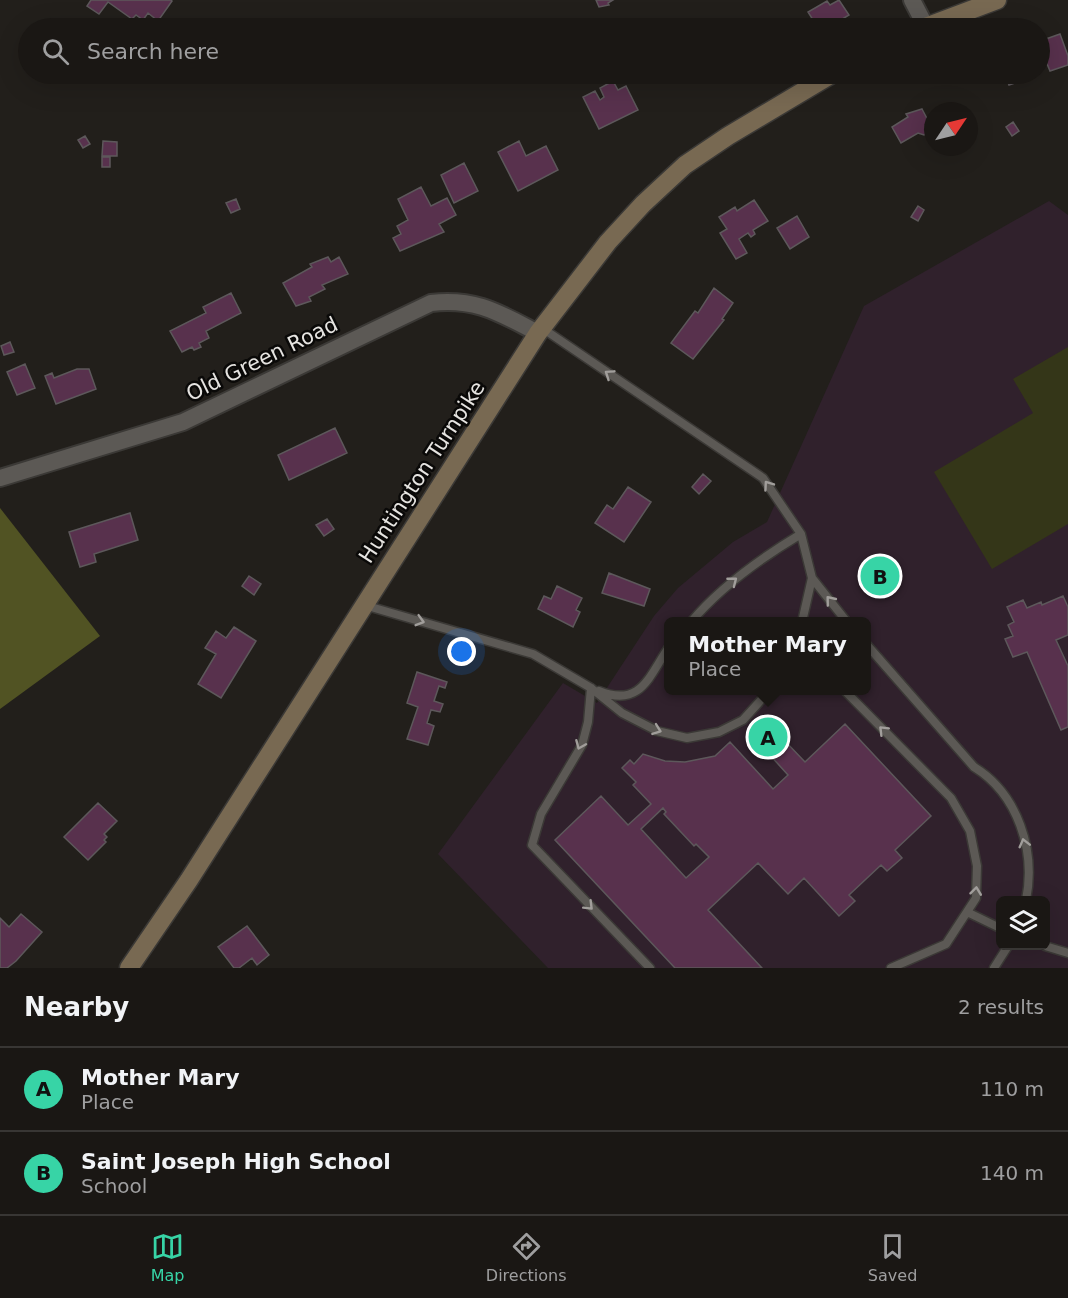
<!DOCTYPE html>
<style>
:root{--surface:#1a1714;--page:#272422;--text:#f1f3f6;--muted:#9f9fa0;--line:#383634;--accent:#37d4a6}
body{margin:0;font-family:"DejaVu Sans",sans-serif;background:var(--page);color:var(--text)}
.controls{position:absolute;right:18px;bottom:18px;display:grid;overflow:hidden;border-radius:9px;box-shadow:0 6px 24px #0002}
.controls button{width:54px;height:54px;display:grid;place-items:center;padding:0;border:0;border-bottom:2px solid var(--line);background:var(--surface);color:var(--text);font:30px sans-serif}
.compass{position:absolute;left:924px;top:102px;width:54px;height:54px;border-radius:50%;background:var(--surface);box-shadow:0 6px 24px #0002;rotate:55deg}
.you{position:absolute;left:462px;top:652px;width:21px;height:21px;margin:-15px;border:4px solid #fff;border-radius:50%;background:#1a73e8;box-shadow:0 0 0 9px #1a73e833}
.badge{display:grid;place-items:center;width:39px;height:39px;border-radius:50%;background:var(--accent);color:#111;font-size:20px;font-weight:700}
.pin{position:absolute;translate:-50% -50%;border:3px solid #fff;box-shadow:0 2px 6px #0006}
.popup{position:absolute;left:664px;top:617px;width:207px;height:78px;box-sizing:border-box;display:grid;place-content:center;border-radius:9px;background:var(--surface);filter:drop-shadow(0 2px 4px #0005);font-size:20px;white-space:nowrap;color:var(--muted)}
.popup b{font-size:22px;color:var(--text)}
.popup::after{content:'';position:absolute;left:50%;top:100%;margin-left:-12px;border:12px solid transparent;border-top-color:var(--surface)}
.list{margin:0;padding:0;list-style:none}
h2{display:flex;justify-content:space-between;align-items:center;height:78px;margin:0;padding:0 24px;font-size:26px}
h2 small{font-size:20px;font-weight:400;color:var(--muted)}
.list li{display:grid;grid-template-columns:39px 1fr auto;gap:18px;align-items:center;box-sizing:border-box;height:84px;padding:0 24px;border-top:2px solid var(--line)}
.list b{display:block;font-size:22px;white-space:nowrap}
.list p{margin:0;font-size:20px;white-space:nowrap;color:var(--muted)}
.list em{font-size:20px;font-style:normal;color:var(--muted)}
.icon{flex:none;width:33px;height:33px;fill:none;stroke:currentColor;stroke-width:2;stroke-linecap:round;stroke-linejoin:round}
.map{position:relative;flex:none;width:1068px;height:968px;overflow:hidden}
.search{position:absolute;background:var(--surface);box-shadow:0 6px 24px #0002;left:18px;right:18px;top:18px;height:66px;display:flex;align-items:center;gap:15px;box-sizing:border-box;padding:0 21px;border-radius:33px;color:var(--muted);font-size:22px}
.sheet{height:246px;background:var(--surface)}
nav{display:flex;justify-content:space-around;align-items:center;box-sizing:border-box;height:84px;border-top:2px solid var(--line);background:var(--surface);font-size:16px;color:var(--muted)}
nav a{display:grid;justify-items:center;gap:3px}
nav .on{color:var(--accent)}
.map>svg:first-child{display:block}
</style>
<div class="map">
<svg width="1068" height="968" viewBox="0 0 1068 968">
<rect width="100%" height="100%" fill="#221f1b"/>
<path fill="#30212c" fill-rule="evenodd" d="M1049,201l19,14v753h-520l-110,-114 125,-171 34,20 57,-87 24,-28 55,-46 34,-20 97,-216zM669,622h198v68h-198zM1000,900h46v46h-46z"/>
<path fill="#343618" d="M1068,347v177l-76,45 -58,-97 99,-59 -20,-34z"/>
<path fill="#515323" d="M0,508l100,128 -100,73z"/>
<path fill="#58314d" stroke="#5d585b" stroke-width="1.5" fill-rule="evenodd" d="M91,0h80l1,1 -14,20 -10,-8 -5,7 -7,-5 -4,4 -24,-17 -9,12 -12,-8z
M596,0h17l-5,3 1,2 -10,2z
M839,0l10,15 -10,6 3,4 -5,3h-19l-10,-16 19,-11 3,4z
M1060,34l8,22v9l-18,6 -5,-12 -5,2v-25l3,4z
M47,74h13v6h-13z
M1005,74h20l2,5 -18,6z
M613,81l5,9 8,-4 12,24 -39,19 -16,-32 12,-6 5,9 4,-3 -4,-9z
M922,109l11,21 -9,5 -6,-2 -17,10 -9,-16 16,-10 -2,-3z
M1013,122l6,9 -7,5 -6,-9z
M85,136l5,8 -7,4 -5,-8z
M103,141l14,1v14h-15z
M519,141l7,15 20,-10 12,24 -40,21 -20,-39z
M102,157h8v10h-8z
M464,163l14,28 -24,12 -13,-28z
M421,187l10,19 16,-8 9,17 -17,9 5,8 -44,19 -7,-13 8,-4 -4,-8 11,-6 -10,-21z
M236,199l4,10 -9,4 -5,-10z
M754,200l14,21 -15,9 2,4 -4,3 -3,-4 -9,6 8,14 -11,6 -16,-26 7,-4 -8,-12 16,-10 2,4z
M918,206l6,4 -6,11 -7,-4z
M797,216l12,21 -19,12 -13,-21z
M328,257l3,5 8,-5 9,17 -26,11 3,4 -16,8 2,4 -15,5 -13,-23 29,-16 -2,-3z
M714,288l19,15 -11,16 2,1 -31,39 -22,-16 24,-32 3,2z
M231,293l10,20 -35,18 3,7 -10,5 2,4 -7,3 -2,-3 -10,5 -12,-21 36,-18 -3,-6z
M10,342l4,10 -10,3 -3,-9z
M25,364l10,24 -18,7 -10,-23z
M77,369h12l7,20 -40,15 -11,-28 7,-3 2,5z
M335,428l12,25 -58,27 -11,-25z
M703,474l8,7 -12,13 -7,-7z
M628,487l23,15 -27,40 -29,-19 12,-18 6,4z
M130,513l8,27 -44,14 2,8 -16,5 -11,-35z
M327,519l7,10 -10,7 -8,-11z
M609,573l41,16 -6,17 -42,-13z
M249,576l12,8 -7,11 -12,-9z
M557,586l25,12 -6,12 4,2 -7,15 -35,-18 6,-13 7,3z
M1063,596l5,11v28l-12,5 12,26v61l-7,3 -34,-78 -14,5 -8,-18 8,-3 -5,-11 6,-3 -7,-15 16,-7 4,8 14,-6 1,3z
M234,627l22,14 -35,57 -23,-14 18,-30 -11,-6 11,-17 10,7z
M417,672l30,10 -2,6 -6,-2 -5,15 9,3 -3,8 -9,-2 -4,13 7,3 -6,19 -21,-6 11,-32 -11,-4z
M845,724l86,92 -36,34 7,8 -15,13 -6,-6 -32,30 6,6 -16,15 -35,-38 -16,16 -30,-31 -50,47 54,58h-87l-120,-128 46,-44 27,29 23,-21 -18,-19 3,-3 -14,-14 8,-8 4,4 9,-10 22,7 20,1 30,-6 15,-14 43,47 15,-14 -19,-21 15,-14 21,22zM663,808l3,4 -2,2 30,32 2,-2 13,13 -23,21 -45,-49z
M98,803l19,18 -13,13 3,3 -3,3 2,2 -18,18 -24,-23z
M21,914l21,18 -26,29 -9,7h-7v-50l9,9z
M247,926l22,29 -12,10 -5,-7 -13,10h-5l-16,-21z"/>
<g fill="none" stroke-linecap="round" stroke-linejoin="round">
<g stroke="#3b3936" stroke-width="11">
<path id="service" d="M542,328l221,150 38,56 11,44 -10,44
M812,578l35,44
M364,605l169,49 58,34 31,25 35,18 30,7 32,-6 24,-12 27,-30
M691,622c30,-36 70,-64 110,-88
M867,645l107,122c44,27 62,84 52,133
M591,688l-3,34 -6,23 -41,69 -9,31 118,123
M844,690l107,108 19,33 7,35 -1,32 -30,46 -55,24
M599,691c42,17 50,-15 70,-44
M967,912l33,16
M1045,946l23,7
M994,968l14,-22"/>
</g>
<g stroke="#3b3936" stroke-width="20">
<path id="minor" d="M912,0l14,27
M0,478l183,-56 248,-119c46,-5 68,10 107,30"/>
</g>
<g stroke="#3b3936" stroke-width="21">
<path id="secondary" d="M923,28l74,-28
M129,968l60,-88 349,-547 70,-91 35,-38 42,-39 43,-29 104,-62"/>
</g>
<use href="#service" stroke="#5c5955" stroke-width="8"/>
<use href="#minor" stroke="#5c5955" stroke-width="16"/>
<use href="#secondary" stroke="#786952" stroke-width="18"/>
</g>
<defs><path id="oneway-chevron" d="M-2-3.5L2.5 0L-2 3.5" fill="none" stroke-width="1.6" stroke-linecap="round" stroke-linejoin="round" transform="scale(1.5)"/></defs>
<g stroke="#a19e9b">
<use href="#oneway-chevron" transform="translate(609 374) rotate(-146)"/>
<use href="#oneway-chevron" transform="translate(768 485) rotate(-125)"/>
<use href="#oneway-chevron" transform="translate(733 581) rotate(-38)"/>
<use href="#oneway-chevron" transform="translate(830 600) rotate(-129)"/>
<use href="#oneway-chevron" transform="translate(420 621) rotate(16)"/>
<use href="#oneway-chevron" transform="translate(657 730) rotate(20)"/>
<use href="#oneway-chevron" transform="translate(883 730) rotate(-135)"/>
<use href="#oneway-chevron" transform="translate(580 745) rotate(113)"/>
<use href="#oneway-chevron" transform="translate(1024 843) rotate(-104)"/>
<use href="#oneway-chevron" transform="translate(976 891) rotate(-83)"/>
<use href="#oneway-chevron" transform="translate(589 906) rotate(45)"/>
</g>
<g text-anchor="middle" stroke-width="5" stroke-linejoin="round" paint-order="stroke">
<g font-size="21" fill="#e6e4e1" stroke="#0a0908">
<text transform="translate(262 359) rotate(-26)" y="7">Old Green Road</text>
<text transform="translate(422 472) rotate(-57)" y="7">Huntington Turnpike</text>
</g>
</g>
</svg>
<div class="controls">
<button><svg class="icon" aria-label="layers" viewBox="0 0 24 24"><path d="M12 4l9 5-9 5-9-5zM3 14l9 5 9-5"/></svg></button>
</div>
<svg class="compass" viewBox="-18 -18 36 36"><path d="M0-13l5 13h-10z" fill="#e53935"/><path d="M0 13l5-13h-10z" fill="#9f9fa0"/></svg>
<div class="you"></div>
<div class="pin badge" style="left:768px;top:737px">A</div>
<div class="popup"><b>Mother Mary</b>Place</div>
<div class="pin badge" style="left:880px;top:576px">B</div>
<div class="search"><svg class="icon" aria-label="search" viewBox="0 0 24 24"><circle cx="10" cy="10" r="6"/><path d="M15 15l6 6"/></svg>Search here</div>
</div>
<section class="sheet">
<h2>Nearby<small>2 results</small></h2>
<ul class="list">
<li><span class="badge">A</span><div><b>Mother Mary</b><p>Place</p></div><em>110 m</em></li>
<li><span class="badge">B</span><div><b>Saint Joseph High School</b><p>School</p></div><em>140 m</em></li>
</ul>
</section>
<nav>
<a class="on"><svg class="icon" aria-label="map" viewBox="0 0 24 24"><path d="M3 6l6-2 6 2 6-2v14l-6 2-6-2-6 2zM9 4v14M15 6v14"/></svg>Map</a>
<a><svg class="icon" aria-label="directions" viewBox="0 0 24 24"><path d="M12 3l9 9-9 9-9-9zM9 14v-3h6M13 9l2 2-2 2"/></svg>Directions</a>
<a><svg class="icon" aria-label="saved" viewBox="0 0 24 24"><path d="M7 4h10v16l-5-4-5 4z"/></svg>Saved</a>
</nav>
